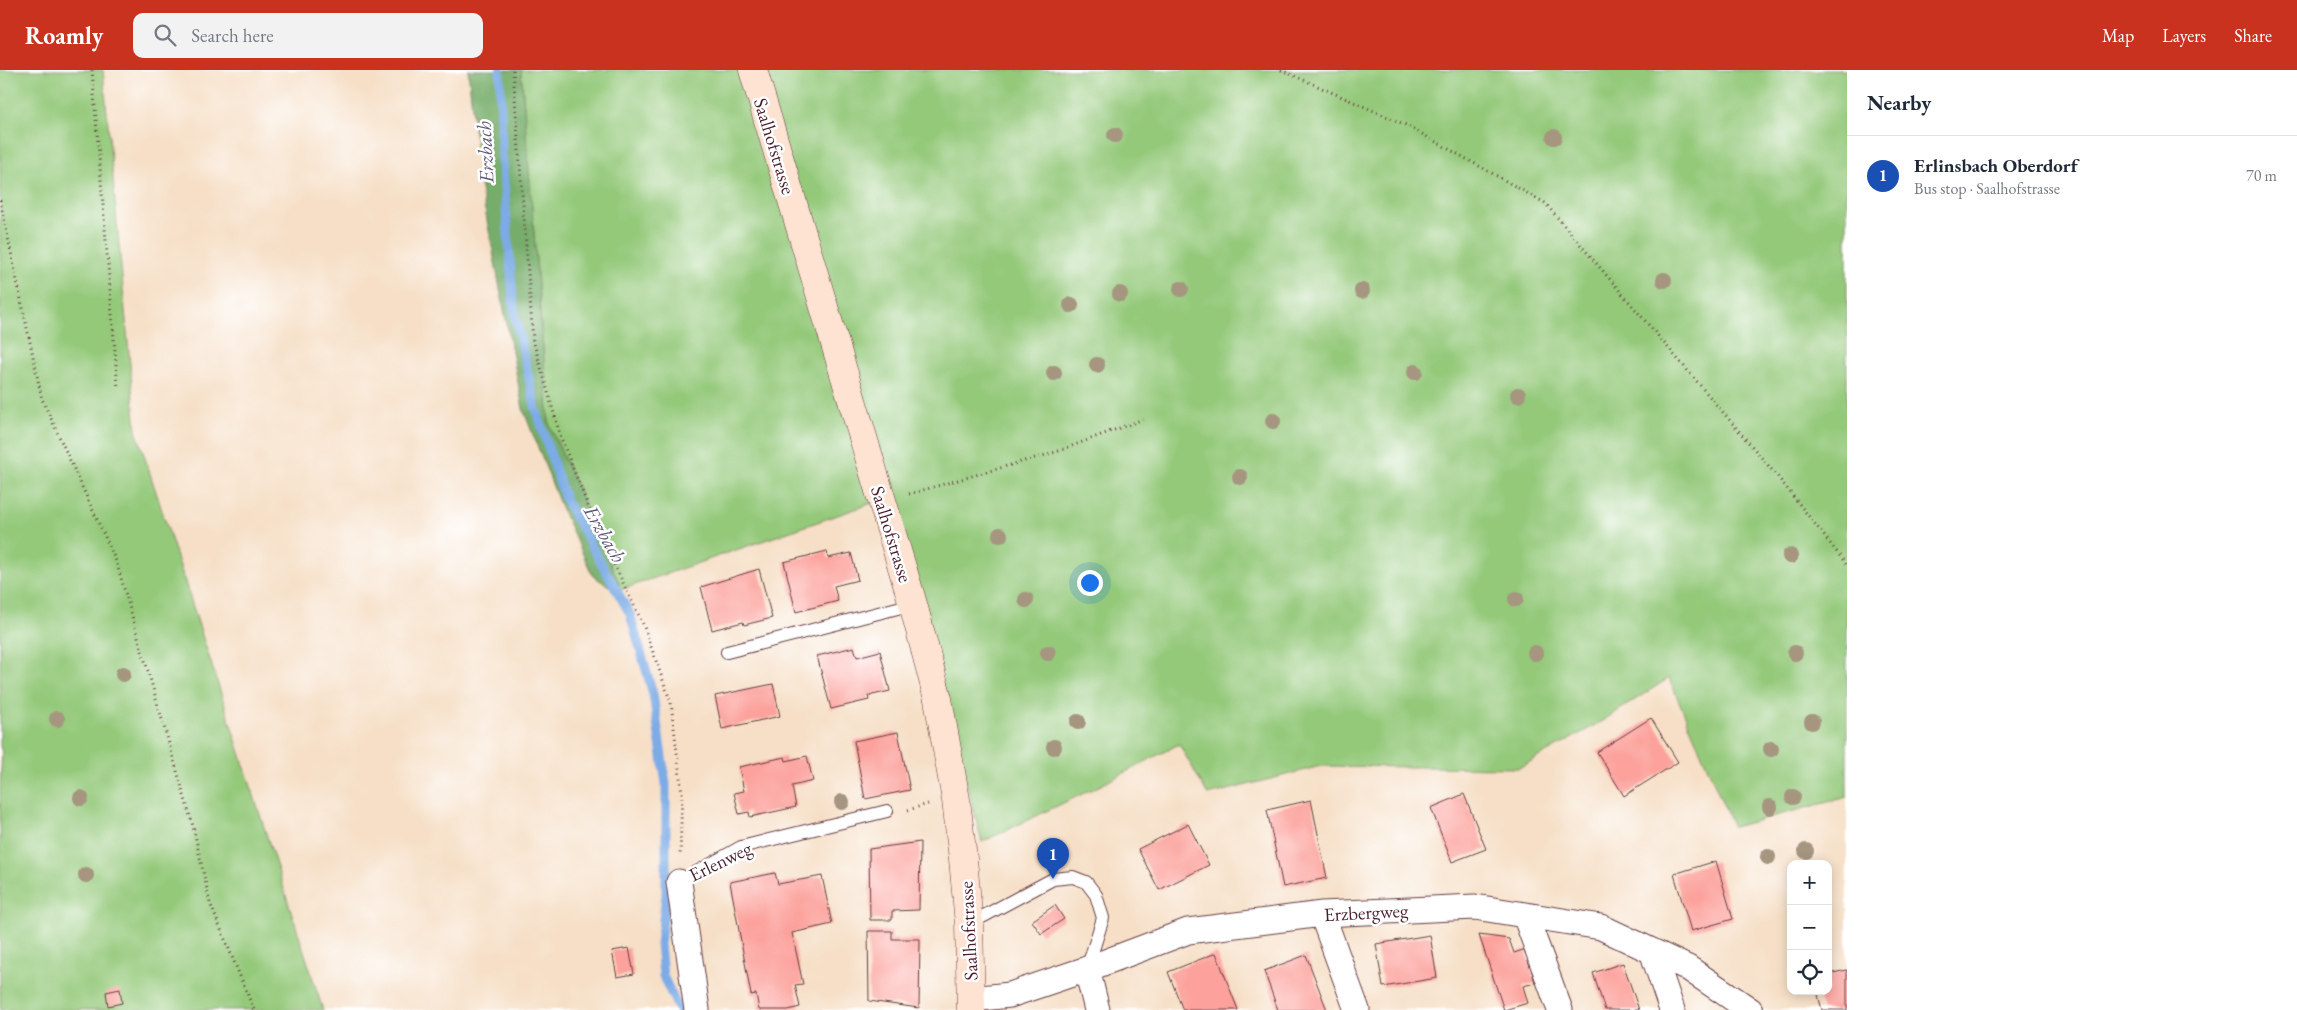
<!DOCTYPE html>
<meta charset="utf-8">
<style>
:root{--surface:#fff;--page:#f2f2f3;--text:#1f2937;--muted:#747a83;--line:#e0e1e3;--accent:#c8321e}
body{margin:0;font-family:"EB Garamond",serif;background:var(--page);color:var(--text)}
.controls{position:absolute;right:15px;bottom:15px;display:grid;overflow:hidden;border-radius:10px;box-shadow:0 2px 12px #0003}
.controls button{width:45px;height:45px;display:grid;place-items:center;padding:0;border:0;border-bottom:1px solid var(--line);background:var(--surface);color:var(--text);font:25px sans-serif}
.you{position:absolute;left:1089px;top:512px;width:18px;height:18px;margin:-12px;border:4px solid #fff;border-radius:50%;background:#1a73e8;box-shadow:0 0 0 8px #1a73e833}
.badge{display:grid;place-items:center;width:32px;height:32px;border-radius:50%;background:var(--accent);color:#fff;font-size:16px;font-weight:700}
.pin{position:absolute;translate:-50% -41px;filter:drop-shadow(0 1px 2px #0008)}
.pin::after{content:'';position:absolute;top:26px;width:18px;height:15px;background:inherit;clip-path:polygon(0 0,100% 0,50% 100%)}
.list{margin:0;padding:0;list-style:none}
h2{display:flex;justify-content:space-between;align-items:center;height:65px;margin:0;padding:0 20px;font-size:21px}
h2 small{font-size:16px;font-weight:400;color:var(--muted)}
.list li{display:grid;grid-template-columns:32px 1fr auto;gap:15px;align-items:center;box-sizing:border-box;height:80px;padding:0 20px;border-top:1px solid var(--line)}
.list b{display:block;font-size:19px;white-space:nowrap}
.list p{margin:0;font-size:16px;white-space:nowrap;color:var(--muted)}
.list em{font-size:16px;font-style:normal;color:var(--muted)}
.icon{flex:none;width:28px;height:28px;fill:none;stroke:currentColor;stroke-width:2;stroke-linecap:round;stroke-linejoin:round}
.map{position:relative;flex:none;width:1847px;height:940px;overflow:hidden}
header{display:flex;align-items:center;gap:30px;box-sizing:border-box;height:70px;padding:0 25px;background:var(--accent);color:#fff}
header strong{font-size:24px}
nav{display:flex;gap:28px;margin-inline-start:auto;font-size:18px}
.search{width:350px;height:45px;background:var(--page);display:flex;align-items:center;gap:12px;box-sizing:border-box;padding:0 18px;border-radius:10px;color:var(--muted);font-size:19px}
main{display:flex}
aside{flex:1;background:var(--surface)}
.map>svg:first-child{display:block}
</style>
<header>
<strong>Roamly</strong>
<div class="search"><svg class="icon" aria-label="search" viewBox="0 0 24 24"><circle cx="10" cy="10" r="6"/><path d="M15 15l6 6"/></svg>Search here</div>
<nav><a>Map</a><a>Layers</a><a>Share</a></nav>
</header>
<main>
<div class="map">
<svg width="1847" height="940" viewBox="0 0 1847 940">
<rect width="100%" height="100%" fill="#fff"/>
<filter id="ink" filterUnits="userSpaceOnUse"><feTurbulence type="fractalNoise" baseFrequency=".02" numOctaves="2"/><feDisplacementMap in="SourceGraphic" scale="10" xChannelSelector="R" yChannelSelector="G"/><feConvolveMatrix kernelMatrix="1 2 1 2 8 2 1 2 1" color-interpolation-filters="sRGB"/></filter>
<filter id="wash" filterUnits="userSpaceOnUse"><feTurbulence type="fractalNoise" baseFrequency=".0096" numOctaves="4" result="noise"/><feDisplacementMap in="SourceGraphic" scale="20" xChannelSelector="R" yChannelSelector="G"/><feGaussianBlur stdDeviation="1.12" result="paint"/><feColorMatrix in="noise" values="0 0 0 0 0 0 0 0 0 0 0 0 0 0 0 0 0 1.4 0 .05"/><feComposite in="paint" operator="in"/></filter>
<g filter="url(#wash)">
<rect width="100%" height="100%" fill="#f6dfc6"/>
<path fill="#94c97a" stroke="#6f7452" d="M0,0h103l33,360 187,580h-323v-222l2,-37 -2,-4z
M521,0h1326v727l-114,30 -64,-149 -70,45 -80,45 -198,-2 -113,29 -29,-51 -76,40 -121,58 -92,-345 -273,94 2,-8 -70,-159z"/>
<path fill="#77ad6a" stroke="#60664a" d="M468,0h53l28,354 70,159 -2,8 -24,-15 -32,-69 -38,-98 -43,-225z"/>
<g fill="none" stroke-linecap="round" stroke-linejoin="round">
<path stroke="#7cabe6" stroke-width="9" d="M500,0l2,90 12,150 21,96 30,93 65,115 23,80 13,90v111l-6,49 3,32 16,34"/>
</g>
<g id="blocks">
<path fill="#fca19b" d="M827,481l1,7 23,-5 7,27 -24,6 4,15 -42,11 -12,-50z
M759,499l13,49 -28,7 -1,-3 -31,8 -11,-43z
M854,577l3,10 23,-6 10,40 -22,5 1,4 -38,9 -14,-53z
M773,614l7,32 -58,13 -7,-33z
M1651,648l27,44 -54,34 -27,-44z
M898,662l12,58 -45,9 -11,-58z
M807,686l6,25 -21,5 4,21 -46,10 -1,-5 -10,2 -5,-21 10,-2 -5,-24 46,-10 1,4z
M1464,724l22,55 -34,13 -21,-54z
M1311,730l16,78 -44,9 -16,-77z
M1188,754l21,41 -50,25 -21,-41z
M920,772l-1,68 -27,1v9h-22l-1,-71z
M1716,791l17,58 -42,12 -17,-57z
M775,803l3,11 44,-8 10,48 -40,9 11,51 -8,1 5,22 -12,3h-29l-3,-16 -5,1 -21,-113z
M1055,835l9,14 -23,15 -9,-13z
M868,861h24v8h28l-1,69 -50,-7z
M1430,865l7,43 -54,9 -7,-43z
M1479,865l30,4 5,14 12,-4 9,34 -12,3 5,17 -24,7z
M629,878l5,26 -17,3 -5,-26z
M1216,883l22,57h-55l-15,-38z
M1306,885l21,55h-49l-14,-39z
M1623,893l16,47h-34l-12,-37z
M1847,900v40h-25l-5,-19h11v-17z
M120,919l2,14 -14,3 -2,-14z"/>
</g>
</g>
<g filter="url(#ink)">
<use href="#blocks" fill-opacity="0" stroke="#643c42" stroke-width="1"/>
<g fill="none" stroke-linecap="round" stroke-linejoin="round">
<g stroke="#643c42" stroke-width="14">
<path id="lane" d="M727,582l186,-48
M679,812l62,-35 146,-36
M969,854l84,-45 20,-2 13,5 10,13 7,23 -16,51"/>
</g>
<g stroke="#643c42" stroke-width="27">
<path id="street" d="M679,812l18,128
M1322,844l35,96
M1525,845l35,95
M1652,881l20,59
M1087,899l10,41
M971,929l39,-4 77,-26 101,-38 134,-17 153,-7 126,20 87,41 62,42"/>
</g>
<g stroke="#643c42" stroke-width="29">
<path id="secondary" d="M753,0l160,534 25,95 18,101 7,59 6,65 2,86"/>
</g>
<path stroke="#643c42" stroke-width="3" stroke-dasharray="1 4" stroke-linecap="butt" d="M92,0l26,318
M513,0l20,270 28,98 37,93 45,93 28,79 11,90 -2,64
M1281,0l125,55 139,78 233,274 69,88
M0,130l42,199 74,162 77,265 17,77 44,107
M909,424l147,-42 90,-34
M908,740l20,-6"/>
<use href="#lane" stroke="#fff" stroke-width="12"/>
<use href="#street" stroke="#fff" stroke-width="25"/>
<use href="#secondary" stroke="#fee3d2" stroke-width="28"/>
</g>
<g fill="#a69680">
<circle cx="1115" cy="65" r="8"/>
<circle cx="1554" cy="67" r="8"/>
<circle cx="1664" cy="210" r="8"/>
<circle cx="1181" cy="219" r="8"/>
<circle cx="1362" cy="221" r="8"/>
<circle cx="1120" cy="224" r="8"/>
<circle cx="1071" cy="235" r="8"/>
<circle cx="1097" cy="295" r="8"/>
<circle cx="1415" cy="302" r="8"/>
<circle cx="1054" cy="303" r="8"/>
<circle cx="1518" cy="325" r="8"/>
<circle cx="1273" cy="351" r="8"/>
<circle cx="1240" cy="407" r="8"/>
<circle cx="1000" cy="465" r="8"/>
<circle cx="1790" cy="486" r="8"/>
<circle cx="1516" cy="529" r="8"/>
<circle cx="1026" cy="530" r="8"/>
<circle cx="1048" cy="583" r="8"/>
<circle cx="1535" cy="583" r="8"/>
<circle cx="1795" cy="583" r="8"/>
<circle cx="123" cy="604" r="8"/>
<circle cx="57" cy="649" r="8"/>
<circle cx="1078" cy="652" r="8"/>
<circle cx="1812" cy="652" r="8"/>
<circle cx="1054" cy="677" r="8"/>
<circle cx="1771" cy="679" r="8"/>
<circle cx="1793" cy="727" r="8"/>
<circle cx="81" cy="728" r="8"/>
<circle cx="842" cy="732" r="8"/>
<circle cx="1770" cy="737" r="8"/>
<circle cx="1806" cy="781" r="8"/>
<circle cx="1768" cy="787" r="8"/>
<circle cx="86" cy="805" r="8"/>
</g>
</g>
<g text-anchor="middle" stroke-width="5" stroke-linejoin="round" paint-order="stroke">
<g font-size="19" fill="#4a1f2b" stroke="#fff">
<text transform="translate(775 76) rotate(73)" y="7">Saalhofstrasse</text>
<text transform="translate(892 464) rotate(73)" y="7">Saalhofstrasse</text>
<text transform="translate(720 791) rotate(-26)" y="7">Erlenweg</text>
<text transform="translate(1366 842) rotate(-3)" y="7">Erzbergweg</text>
<text transform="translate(968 861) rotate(-93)" y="7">Saalhofstrasse</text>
</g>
<g font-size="20" font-style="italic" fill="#5e5776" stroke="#fff">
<text transform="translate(485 82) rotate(-93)" y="7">Erzbach</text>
<text transform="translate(605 464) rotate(60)" y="7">Erzbach</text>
</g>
</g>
</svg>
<div class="controls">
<button>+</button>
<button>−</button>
<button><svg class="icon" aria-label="locate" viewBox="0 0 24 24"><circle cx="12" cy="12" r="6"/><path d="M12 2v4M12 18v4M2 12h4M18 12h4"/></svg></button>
</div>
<div class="you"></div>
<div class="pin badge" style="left:1053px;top:809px;background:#1a4fb4">1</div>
</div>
<aside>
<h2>Nearby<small></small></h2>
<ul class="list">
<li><span class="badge" style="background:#1a4fb4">1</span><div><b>Erlinsbach Oberdorf</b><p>Bus stop · Saalhofstrasse</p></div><em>70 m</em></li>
</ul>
</aside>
</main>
